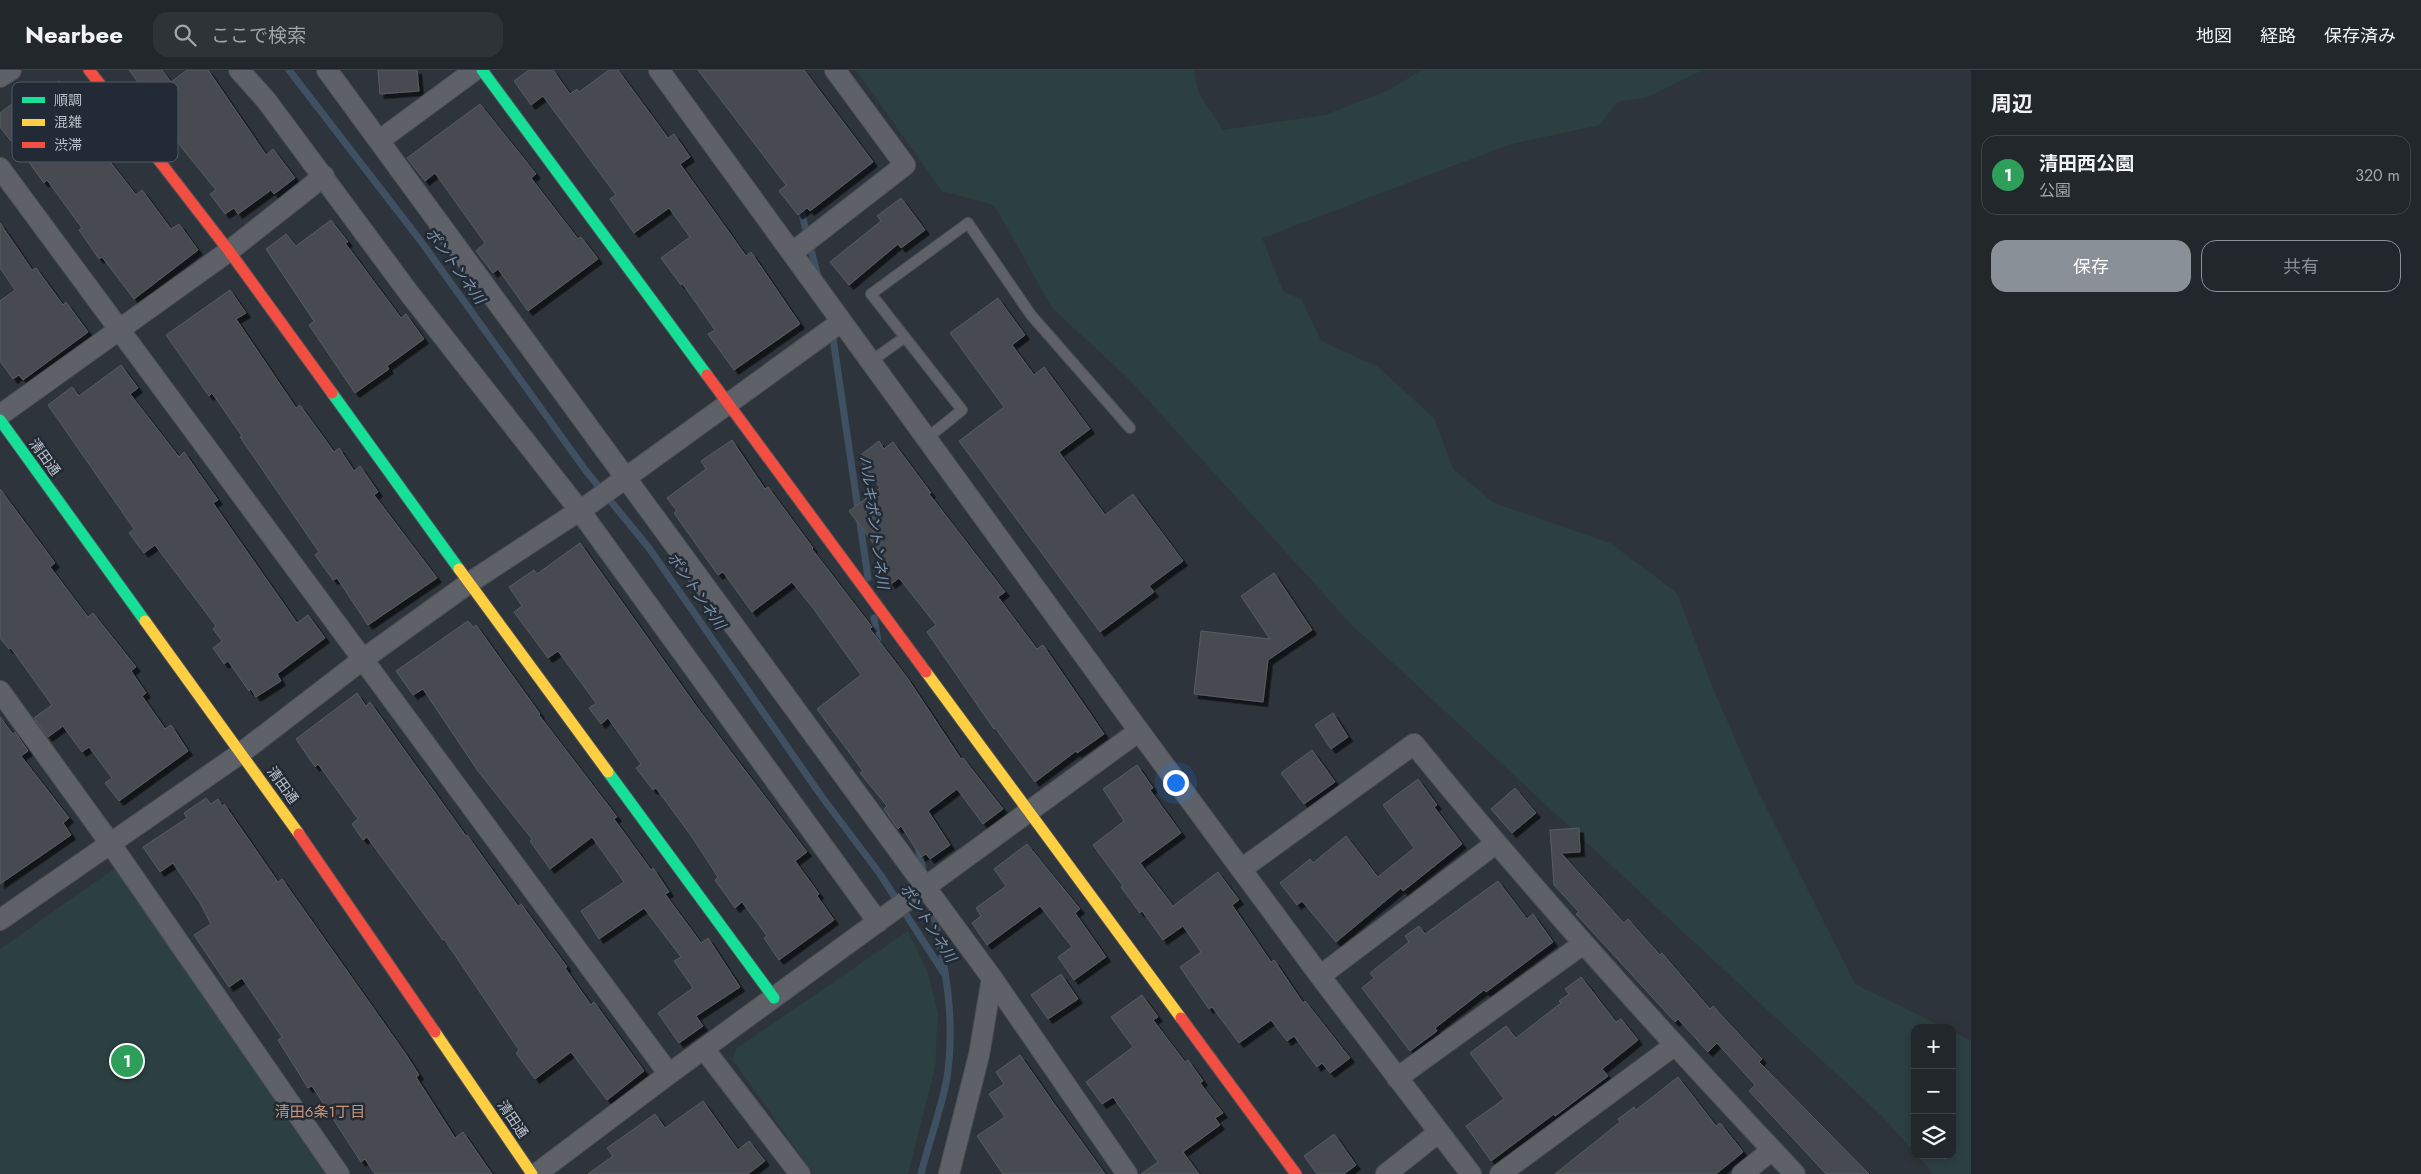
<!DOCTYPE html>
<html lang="ja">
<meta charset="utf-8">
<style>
:root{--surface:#22272c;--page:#2e3338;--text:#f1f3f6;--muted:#a2a5a9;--line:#3f4448;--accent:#899098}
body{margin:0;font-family:Jost,"Noto Sans JP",sans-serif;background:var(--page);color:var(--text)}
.controls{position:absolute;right:15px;bottom:15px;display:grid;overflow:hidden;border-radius:10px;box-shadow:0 2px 8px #0003}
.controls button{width:45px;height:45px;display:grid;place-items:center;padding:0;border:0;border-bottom:1px solid var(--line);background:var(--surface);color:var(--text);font:25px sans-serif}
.you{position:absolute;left:1175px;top:712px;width:18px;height:18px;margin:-12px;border:4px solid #fff;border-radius:50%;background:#1a73e8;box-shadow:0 0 0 8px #1a73e833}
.badge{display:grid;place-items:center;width:32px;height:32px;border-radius:50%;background:var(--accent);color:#fff;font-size:16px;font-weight:700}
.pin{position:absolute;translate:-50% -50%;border:2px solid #fff;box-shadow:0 1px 5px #0006}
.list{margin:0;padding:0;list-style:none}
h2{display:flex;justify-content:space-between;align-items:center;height:65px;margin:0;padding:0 20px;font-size:21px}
h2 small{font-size:16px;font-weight:400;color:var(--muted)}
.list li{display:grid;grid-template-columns:32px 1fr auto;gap:15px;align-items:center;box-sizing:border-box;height:80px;margin:0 10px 10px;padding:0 10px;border:1px solid var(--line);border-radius:15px}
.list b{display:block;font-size:19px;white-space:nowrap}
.list p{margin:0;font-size:16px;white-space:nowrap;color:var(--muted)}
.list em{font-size:16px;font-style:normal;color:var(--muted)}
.actions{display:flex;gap:10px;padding:15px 20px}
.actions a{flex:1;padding:11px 0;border:1px solid var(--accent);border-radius:15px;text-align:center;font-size:18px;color:var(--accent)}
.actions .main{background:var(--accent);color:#fff}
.icon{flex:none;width:28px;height:28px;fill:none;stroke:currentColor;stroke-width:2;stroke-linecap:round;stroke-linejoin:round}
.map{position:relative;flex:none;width:1971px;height:1104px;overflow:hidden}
header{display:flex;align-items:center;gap:30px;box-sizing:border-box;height:70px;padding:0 25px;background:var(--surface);border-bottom:1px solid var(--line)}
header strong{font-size:24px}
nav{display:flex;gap:28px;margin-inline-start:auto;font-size:18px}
.search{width:350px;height:45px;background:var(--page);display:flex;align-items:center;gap:12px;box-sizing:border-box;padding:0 18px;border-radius:15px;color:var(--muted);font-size:19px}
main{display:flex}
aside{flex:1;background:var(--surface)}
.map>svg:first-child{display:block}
</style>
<header>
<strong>Nearbee</strong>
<div class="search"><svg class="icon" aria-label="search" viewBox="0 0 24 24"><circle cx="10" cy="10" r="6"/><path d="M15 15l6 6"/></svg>ここで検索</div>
<nav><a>地図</a><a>経路</a><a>保存済み</a></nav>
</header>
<main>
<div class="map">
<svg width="1971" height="1104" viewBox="0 0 1971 1104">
<defs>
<filter id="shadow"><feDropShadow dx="4.5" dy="4.5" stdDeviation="0" flood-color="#0009"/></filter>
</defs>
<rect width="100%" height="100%" fill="#2e343b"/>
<path fill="#2c4041" d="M856,0h338l4,22 25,38 102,-15 64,-25 33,-20h281l-55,27 -31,5 -17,23 -89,19 -249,94 21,53 19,9 19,41 57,26 56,51 19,51 41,34 116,40 67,50 37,98 42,96 99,197 90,44h-30v125l-31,-35 -532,-493 -222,-245 -77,-71 -59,-104 -52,-14z
M114,799l9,1 209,304h-332v-225z
M908,861l20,42 10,41 -3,54 -27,106h-94l-81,-114 3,-11z
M1952,961l19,10v133h-38l-16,-19h35z"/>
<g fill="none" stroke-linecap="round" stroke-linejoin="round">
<path stroke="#3f5063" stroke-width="7" d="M289,0l131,170 166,231 63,77 173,249 58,77 65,101
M799,133l19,74
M832,261l36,247
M874,548l5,29
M918,776l6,29
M921,1104c8,-32 20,-64 26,-96 9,-60 -2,-113 -15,-171"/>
</g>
<path fill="#474c51" stroke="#575c62" filter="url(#shadow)" d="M129,0h33l9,12 16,-12h21l58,85 7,-6 22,29 -21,16 -3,-4 -33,24 -4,-6 -9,6 -15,-20 6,-4 -34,-42 -17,-24 3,-2z
M378,0h39l2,21 -39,3z
M529,0h24l17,24 7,-5 2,3 30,-22h9l50,68 6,-4 16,23 -10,7 66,92 5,-4 49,72 -66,46 -26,-36 7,-4 -33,-47 -1,2 -20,-27 29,-21 -21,-29 -35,25 -24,-34 6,-4 -73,-99 -12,9 -17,-24z
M698,0h106l69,92 -63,49 -3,-3 -9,7 -19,-24 7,-6z
M59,11l16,26 26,35 -4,3 39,50 6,-5 29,39 8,-5 19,26 -64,49 -32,-42 -3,2 -20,-29 3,-2 -35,-48 -3,3 -31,-43 -2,1 -11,-14v-14l21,-16 5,6z
M480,34l56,70 -5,4 47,61 3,-2 17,22 -70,52 -30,-42 -5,4 -17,-22 9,-8 -50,-70 -10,8 -18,-23z
M901,128l24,32 -24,18 -3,-4 -49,41 -19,-23 51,-41 -4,-5z
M331,150l17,22 -3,1 56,75 5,-4 18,25 -37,27 2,3 -34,24 -46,-68 5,-4 -48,-72 20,-15 10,12z
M0,153l32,47 4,-2 27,37 3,-3 22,30 -65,48 -4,-5 -6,4 -13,-18v-60l15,-11 -15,-22z
M230,220l16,23 -10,6 60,89 4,-3 34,47 5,-4 15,23 6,-5 18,26 -4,3 63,83 -69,47 -31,-47 -4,2 -18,-25 4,-3 -79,-115 2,-1 -30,-43 -3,3 -43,-61z
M998,228l27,37 -13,10 22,30 10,-8 46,62 -31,23 46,63 28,-21 50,67 -34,25 5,6 -54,40 -141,-191 45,-34 -54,-74z
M121,295l17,23 -8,6 49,63 5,-5 34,48 -5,3 84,120 11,-8 17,23 -48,36 4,7 -25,16 -5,-8 -2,2 -21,-30 -4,3 -11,-16 9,-7 -9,-12 3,-3 -61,-81 -11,8 -15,-20 5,-4 -86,-124 24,-18 7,9z
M732,370l33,49 3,-2 45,61 -1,1 60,78 -2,2 38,50 53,80 2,-1 40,51 -20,15 -26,-35 -29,22 22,34 -20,14 -4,-5 -5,3 -20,-31 -3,3 -14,-20 3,-3 -27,-33 3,-2 -46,-62 44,-34 -48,-67 -21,-26 -40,30 -29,-40 -5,3 -44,-62 3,-2 -10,-13 39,-29 -5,-8z
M879,371l5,8 9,-7 38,51 -2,1 76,98 -7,5 39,52 6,-4 61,89 -27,19 -1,-2 -41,31 -40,-54 -1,1 -67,-97 9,-7 -37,-47 -8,6 -11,-15 8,-6 -39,-52 31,-23 -22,-31z
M0,419l55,74 -5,4 38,50 5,-4 43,54 -5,4 15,22 -4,3 23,33 6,-4 17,26 -69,50 -14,-18 7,-5 -23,-31 -7,5 -19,-26 -15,11 -14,-19 18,-13 -41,-57 -2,1 -9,-11z
M580,473l116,163 111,146 -12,9 24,33 -2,2 17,24 -55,40 -15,-22 3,-2 -25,-34 -7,6 -20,-28 3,-3 -26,-40 -36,-49 -3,2 -17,-22 5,-4 -33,-46 -7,6 -12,-16 7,-5 -38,-52 -10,7 -34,-46 8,-6 -13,-19 25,-17 3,4z
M1274,503l38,57 -44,30 -5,42 -69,-8 7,-63 69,8 -29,-43z
M468,551l5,6 3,-2 64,89 -1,1 78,102 -3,2 37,51 2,-2 16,24 -4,2 36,49 7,-5 32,49 -44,29 7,10 -24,17 -21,-30 35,-25 -19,-27 7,-4 -37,-49 -45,31 -18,-28 43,-29 -32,-45 -42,32 -20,-28 2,-2 -54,-68 -55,-82 -10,6 -17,-24z
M357,623l9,13 4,-4 96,134 1,-1 51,71 3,-2 46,63 -2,1 26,37 3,-3 50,69 -37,29 -36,-48 -36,27 -19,-26 3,-3 -75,-111 -1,1 -26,-35 -50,-68 -4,3 -11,-16 6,-5 -40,-55 -3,3 -19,-28z
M1333,643l15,24 -17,12 -16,-24z
M0,647l13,17 2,-2 13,19 -7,5 48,62 -6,5 8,12 -71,49z
M1312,680l23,32 -31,22 -23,-31z
M1137,695l16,23 -3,2 31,43 -41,30 33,43 45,-34 21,28 -7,5 39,57 3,-2 29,43 2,-2 45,57 -20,15 -8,-10 -5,4 -23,-31 -7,5 -16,-21 -32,23 -27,-36 -3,2 -29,-42 21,-15 -18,-26 -20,14 -21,-29 -2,2 -19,-26 2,-1 -30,-41 31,-24 -21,-32z
M1418,709l19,26 -3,2 28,37 -59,47 -2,-3 -65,54 -34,-41 -5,4 -17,-22 30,-24 3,4 33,-27 32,41 36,-29 -31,-43z
M1515,718l21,25 -24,20 -21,-24z
M206,728l5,6 7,-5 4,7 2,-2 54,78 4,-3 123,174 14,22 -3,2 39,61 8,-6 29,42h-117l-10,-15 -4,3 -49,-76 -4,2 -30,-48 4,-3 -40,-59 -13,9 -35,-52 17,-11 -11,-21 -27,-40 -13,9 -17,-25 44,-29 -3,-5z
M1579,758l1,24 -19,1 63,70 4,-4 32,36 2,-2 48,56 3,-3 49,53 -3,3 110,112h-43l-77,-83 6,-6 -38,-42 -9,9 -30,-33 -3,3 -99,-108 3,-2 -25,-27 -4,-55z
M1027,774l53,65 -5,4 31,44 -32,23 -16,-23 14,-10 -32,-41 -53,39 -15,-22 9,-7 -5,-8 30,-22 -12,-17z
M1498,811l29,38 6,-5 20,28 -67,50 -2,-2 -49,38 2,3 -27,20 -48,-63 12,-10 -4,-5 39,-31 -4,-6 14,-10 6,8z
M1061,904l17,25 -30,20 -17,-24z
M1581,907l35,45 5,-3 17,21 -36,29 6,7 -53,40 -1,-2 -63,47 -25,-35 38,-27 -34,-46 36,-27 10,12 45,-35 -2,-2 10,-7 -4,-5z
M1142,925l16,22 -5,3 32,42 3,-2 15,21 -3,2 23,30 -8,5 5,7 -37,27 16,22h-58l17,-12 -45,-65 -11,7 -16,-22 47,-35 -22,-30z
M1020,985l35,50 50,69h-102l-26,-38 28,-19 -16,-23 15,-10 -8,-12z
M1678,1007l38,49 4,-3 23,29 -27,22h-161l65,-52 -2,-3 16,-12 2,3z
M703,1031l35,49 11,-9 16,20 -17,13h-160l25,-18 -6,-8 48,-34 10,14z
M1334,1064l22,31 -12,9h-27l-13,-18z"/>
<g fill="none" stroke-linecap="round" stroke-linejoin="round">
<g stroke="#4c5055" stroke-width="12">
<path id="lane" d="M870,292l35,-25
M926,369l36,-29 -91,-116 97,-71 63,92 99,113"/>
</g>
<g stroke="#4c5055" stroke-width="22">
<path id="street" d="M239,0l27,30 143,193 171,218 298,411
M327,0l665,908 135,196
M659,0l480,661 181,245 151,198
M0,7l11,-7
M380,70l95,-70
M0,98l669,906
M793,182l112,-87 -70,-95
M0,345l229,-164 95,-75
M0,621l110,152 229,331
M1243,798l171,-124c121,149 249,290 381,430
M0,850l241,-167 121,-93 107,-77 122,-80 250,-181
M1320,906l175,-132
M704,979l96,125
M1397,1008l186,-134
M536,1104l133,-100 470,-343
M949,1104l30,-119 13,-77
M1386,1104l53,-42
M1500,1104l175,-129
M1742,1104l30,-24"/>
</g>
<g stroke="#4c5055" stroke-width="13">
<path id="fast" d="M482,0l225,305
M332,323l127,176
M0,350l145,201
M608,702l166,226"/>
</g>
<g stroke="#4c5055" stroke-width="13">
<path id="slow" d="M459,499l149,203
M145,551l154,213
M926,602l255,346
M435,962l97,142"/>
</g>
<g stroke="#4c5055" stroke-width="13">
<path id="jam" d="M89,0l140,181 103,142
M707,305l219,297
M299,764l136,198
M1181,948l115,156"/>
</g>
<use href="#lane" stroke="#5e6268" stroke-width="10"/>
<use href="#street" stroke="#5e6268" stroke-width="20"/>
<use href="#fast" stroke="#16e098" stroke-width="11"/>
<use href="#slow" stroke="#ffcf43" stroke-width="11"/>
<use href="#jam" stroke="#f24e42" stroke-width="11"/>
</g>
<g text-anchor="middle" stroke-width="5" stroke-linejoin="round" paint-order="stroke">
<g font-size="14" fill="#bac1ca" stroke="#222b35">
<text transform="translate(45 387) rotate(54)" y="5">清田通</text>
<text transform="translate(283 715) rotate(54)" y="5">清田通</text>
<text transform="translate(513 1049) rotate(56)" y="5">清田通</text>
</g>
<g font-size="15" font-style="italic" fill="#7e94aa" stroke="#222b35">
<text transform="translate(455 196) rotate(54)" y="5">ポントンネ川</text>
<text transform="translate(874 452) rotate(82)" y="5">ハルキポントンネ川</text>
<text transform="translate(696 521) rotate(55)" y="5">ポントンネ川</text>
<text transform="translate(928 853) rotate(57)" y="5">ポントンネ川</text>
</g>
<g font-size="15" fill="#cc9473" stroke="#222b35">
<text x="320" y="1047">清田6条1丁目</text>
</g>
</g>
<rect x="12" y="12" width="166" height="80" rx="8" fill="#222b35" stroke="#505862" stroke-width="1"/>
<rect x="22" y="27" width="23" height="6" fill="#16e098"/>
<rect x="22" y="49" width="23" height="7" fill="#ffcf43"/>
<rect x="22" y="72" width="23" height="6" fill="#f24e42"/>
<g font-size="14" fill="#bac1ca">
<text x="54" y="35">順調</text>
<text x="54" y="57">混雑</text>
<text x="54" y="80">渋滞</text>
</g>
</svg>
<div class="controls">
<button>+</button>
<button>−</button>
<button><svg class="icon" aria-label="layers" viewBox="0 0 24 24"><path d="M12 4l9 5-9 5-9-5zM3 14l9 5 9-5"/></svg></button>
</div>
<div class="you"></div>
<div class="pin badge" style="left:127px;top:991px;background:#2e9e5b">1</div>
</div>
<aside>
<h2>周辺<small></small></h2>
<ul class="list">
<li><span class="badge" style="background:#2e9e5b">1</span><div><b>清田西公園</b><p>公園</p></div><em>320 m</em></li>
</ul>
<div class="actions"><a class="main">保存</a><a>共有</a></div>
</aside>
</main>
